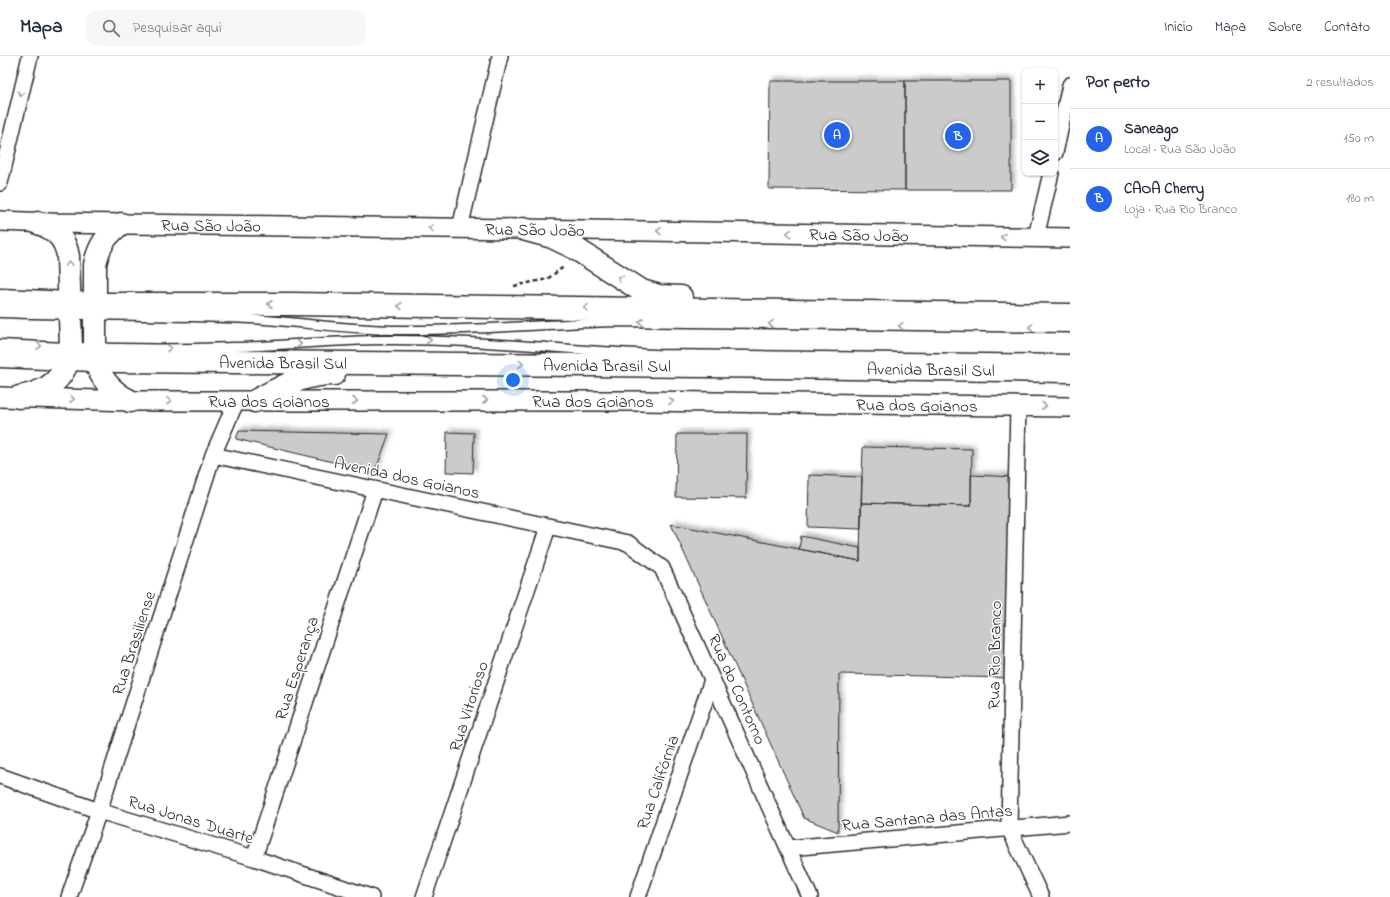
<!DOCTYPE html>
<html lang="pt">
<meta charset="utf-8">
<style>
:root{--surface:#fff;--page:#f6f6f7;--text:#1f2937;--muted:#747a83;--line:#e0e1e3;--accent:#2563eb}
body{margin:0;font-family:"Indie Flower",sans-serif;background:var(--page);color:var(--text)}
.controls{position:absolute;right:12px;top:12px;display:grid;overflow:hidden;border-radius:8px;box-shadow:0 1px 3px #0004}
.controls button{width:36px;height:36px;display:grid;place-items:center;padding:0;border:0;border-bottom:1px solid var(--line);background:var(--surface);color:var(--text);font:20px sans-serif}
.you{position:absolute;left:513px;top:324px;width:14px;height:14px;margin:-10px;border:3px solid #fff;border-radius:50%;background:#1a73e8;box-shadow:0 0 0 6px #1a73e833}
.badge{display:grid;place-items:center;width:26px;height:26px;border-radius:50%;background:var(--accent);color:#fff;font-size:13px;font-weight:700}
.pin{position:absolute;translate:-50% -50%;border:2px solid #fff;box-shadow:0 1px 4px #0006}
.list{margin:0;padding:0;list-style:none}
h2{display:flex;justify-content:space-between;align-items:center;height:52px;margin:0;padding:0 16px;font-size:17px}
h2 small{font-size:13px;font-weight:400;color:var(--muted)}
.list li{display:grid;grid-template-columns:26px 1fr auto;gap:12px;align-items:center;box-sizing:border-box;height:60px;padding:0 16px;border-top:1px solid var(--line)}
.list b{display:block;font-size:15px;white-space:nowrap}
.list p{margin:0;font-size:13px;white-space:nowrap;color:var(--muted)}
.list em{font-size:13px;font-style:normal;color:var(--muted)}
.icon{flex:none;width:22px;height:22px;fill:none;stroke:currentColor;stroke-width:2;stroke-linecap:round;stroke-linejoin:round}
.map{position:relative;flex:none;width:1070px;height:841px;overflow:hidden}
header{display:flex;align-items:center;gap:24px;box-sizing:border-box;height:56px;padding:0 20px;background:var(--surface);border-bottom:1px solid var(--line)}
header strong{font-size:19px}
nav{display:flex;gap:22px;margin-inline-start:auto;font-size:14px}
.search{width:280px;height:36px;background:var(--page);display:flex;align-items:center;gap:10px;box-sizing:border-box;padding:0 14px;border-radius:12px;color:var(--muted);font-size:15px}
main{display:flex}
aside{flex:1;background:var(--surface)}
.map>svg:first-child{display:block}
</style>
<header>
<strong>Mapa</strong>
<div class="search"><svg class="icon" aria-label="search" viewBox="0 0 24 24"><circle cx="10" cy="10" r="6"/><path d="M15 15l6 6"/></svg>Pesquisar aqui</div>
<nav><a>Início</a><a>Mapa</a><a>Sobre</a><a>Contato</a></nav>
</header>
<main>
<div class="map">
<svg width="1070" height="841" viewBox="0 0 1070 841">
<defs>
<filter id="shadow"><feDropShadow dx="3.5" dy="-3.5" stdDeviation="2" flood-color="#0004"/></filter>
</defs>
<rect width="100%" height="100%" fill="#fff"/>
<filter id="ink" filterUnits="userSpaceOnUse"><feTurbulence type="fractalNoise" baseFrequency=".025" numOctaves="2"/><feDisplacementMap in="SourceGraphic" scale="8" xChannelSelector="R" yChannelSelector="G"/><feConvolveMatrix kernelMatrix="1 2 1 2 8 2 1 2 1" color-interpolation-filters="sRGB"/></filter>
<g filter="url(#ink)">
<path fill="#cbcbcb" stroke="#2b2b2b" filter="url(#shadow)" d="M770,25h135v109l-136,-1z
M905,25h106v109h-106z
M239,375l150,3 -14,38 -139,-33z
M447,376l27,1 -1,40 -27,-1z
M677,378h70l-1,64 -70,-1z
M863,391l109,2 -1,57 -110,-3z
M809,419l53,2 -1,52 -53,-2z
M971,419l44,2 -5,201 -171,-4 -1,158 -34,-14 -133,-294 189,37 1,-58 110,3z
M801,480l59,12v13l-61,-12z"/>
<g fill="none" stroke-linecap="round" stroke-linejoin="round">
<g stroke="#2b2b2b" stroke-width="11">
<path id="service" d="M0,257c84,3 167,2 251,6 50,3 100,11 151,11 71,1 142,-6 213,-8l455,6
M0,288c78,4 156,6 234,3 50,-1 99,-7 149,-7 91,-1 182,10 273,14l414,5"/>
</g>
<g stroke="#2b2b2b" stroke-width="18">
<path id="minor" d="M1055,97l15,-68
M0,127l30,-127
M460,172l40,-172
M1036,181l15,-64
M1018,350l-9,422 32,69
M213,399l415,88 34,25 148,329
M0,720l99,35 155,47 117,39
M788,792l282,-25
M254,802l121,-368
M69,841l30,-86 114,-356 23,-53
M424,841l124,-370
M638,841l74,-217"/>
</g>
<g stroke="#2b2b2b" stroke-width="22">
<g id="tertiary">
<path id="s1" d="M0,165l51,2 472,6 547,9"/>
<path id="s2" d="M0,341l130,4h511l429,6"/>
</g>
</g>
<g stroke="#2b2b2b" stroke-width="25">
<g id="primary">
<path d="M121,168c-15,11 -23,23 -26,41v95c6,20 17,32 35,41"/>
<path d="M523,173l29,8 21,10 69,44 17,5 22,1"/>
<path d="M0,244l95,4h198l777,11"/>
<path id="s3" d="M0,300l117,5 589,5 364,5"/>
<path d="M19,341c30,-5 48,-19 52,-50l-3,-91c-3,-18 -13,-27 -30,-33"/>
<path d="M255,345c27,-14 46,-27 79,-27"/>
</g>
</g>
<path stroke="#2b2b2b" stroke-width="2.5" stroke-dasharray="4 3" stroke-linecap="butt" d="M514,230l33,-7 18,-13"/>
<use href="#service" stroke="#fff" stroke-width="8"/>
<use href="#minor" stroke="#fff" stroke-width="15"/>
<use href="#tertiary" stroke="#fff" stroke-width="19"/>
<use href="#primary" stroke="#fff" stroke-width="22"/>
</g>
<defs><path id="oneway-chevron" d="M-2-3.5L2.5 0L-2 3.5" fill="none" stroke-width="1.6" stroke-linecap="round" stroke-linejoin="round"/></defs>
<g stroke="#a0a0a0">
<use href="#oneway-chevron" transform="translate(21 38) rotate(103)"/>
<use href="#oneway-chevron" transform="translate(431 172) rotate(-179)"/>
<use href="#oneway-chevron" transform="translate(659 175) rotate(-179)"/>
<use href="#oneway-chevron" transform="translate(789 177) rotate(-179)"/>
<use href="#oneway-chevron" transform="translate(1003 181) rotate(-179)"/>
<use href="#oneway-chevron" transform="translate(69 208) rotate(-92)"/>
<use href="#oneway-chevron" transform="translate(620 222) rotate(-146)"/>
<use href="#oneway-chevron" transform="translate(270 248) rotate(-180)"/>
<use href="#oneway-chevron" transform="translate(400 250) rotate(-179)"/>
<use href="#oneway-chevron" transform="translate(586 252) rotate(-179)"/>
<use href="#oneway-chevron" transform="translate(641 266) rotate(-179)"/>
<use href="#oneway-chevron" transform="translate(771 268) rotate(-179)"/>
<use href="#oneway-chevron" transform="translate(901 270) rotate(-179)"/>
<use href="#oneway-chevron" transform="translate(1031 271) rotate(-179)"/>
<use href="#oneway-chevron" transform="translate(429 284) rotate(2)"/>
<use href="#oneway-chevron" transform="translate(299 288) rotate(-5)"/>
<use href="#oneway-chevron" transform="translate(39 290) rotate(3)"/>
<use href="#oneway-chevron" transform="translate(169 292) rotate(-1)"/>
<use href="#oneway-chevron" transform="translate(521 308) rotate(1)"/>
<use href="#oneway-chevron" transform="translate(72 343) rotate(2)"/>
<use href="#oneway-chevron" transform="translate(485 344)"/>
<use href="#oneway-chevron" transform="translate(169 345)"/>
<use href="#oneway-chevron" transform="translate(355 345)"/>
<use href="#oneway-chevron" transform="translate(671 345) rotate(1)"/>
<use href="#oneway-chevron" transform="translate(1044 350) rotate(1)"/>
</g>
</g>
<g text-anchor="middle" stroke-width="3" stroke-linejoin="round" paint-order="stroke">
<g font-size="17" fill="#2b2b2b" stroke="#fff">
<text dy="6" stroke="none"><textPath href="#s1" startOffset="211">Rua São João</textPath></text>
<text dy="6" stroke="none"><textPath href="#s1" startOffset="535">Rua São João</textPath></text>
<text dy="6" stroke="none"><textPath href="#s1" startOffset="859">Rua São João</textPath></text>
<text dy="6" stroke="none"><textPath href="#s3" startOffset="283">Avenida Brasil Sul</textPath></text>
<text dy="6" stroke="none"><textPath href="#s3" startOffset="607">Avenida Brasil Sul</textPath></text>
<text dy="6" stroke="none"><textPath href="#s3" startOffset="931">Avenida Brasil Sul</textPath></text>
<text dy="6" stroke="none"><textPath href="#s2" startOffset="269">Rua dos Goianos</textPath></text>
<text dy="6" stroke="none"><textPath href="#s2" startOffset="593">Rua dos Goianos</textPath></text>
<text dy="6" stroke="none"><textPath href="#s2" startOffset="917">Rua dos Goianos</textPath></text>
<text transform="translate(407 421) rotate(12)" y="6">Avenida dos Goianos</text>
<text transform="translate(133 587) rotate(-72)" y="6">Rua Brasiliense</text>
<text transform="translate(994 599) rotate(-89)" y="6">Rua Rio Branco</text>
<text transform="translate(296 612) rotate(-72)" y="6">Rua Esperança</text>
<text transform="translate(738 633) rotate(66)" y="6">Rua do Contorno</text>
<text transform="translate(468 650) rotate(-72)" y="6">Rua Vitorioso</text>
<text transform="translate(657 726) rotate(-71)" y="6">Rua Califórnia</text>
<text transform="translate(927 761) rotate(-5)" y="6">Rua Santana das Antas</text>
<text transform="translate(191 763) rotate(17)" y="6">Rua Jonas Duarte</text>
</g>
</g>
</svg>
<div class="controls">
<button>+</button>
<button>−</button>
<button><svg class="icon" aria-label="layers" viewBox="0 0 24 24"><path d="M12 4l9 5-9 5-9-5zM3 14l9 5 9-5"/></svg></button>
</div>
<div class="you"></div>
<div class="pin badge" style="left:837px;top:79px">A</div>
<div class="pin badge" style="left:958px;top:80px">B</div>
</div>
<aside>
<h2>Por perto<small>2 resultados</small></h2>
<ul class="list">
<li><span class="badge">A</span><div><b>Saneago</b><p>Local · Rua São João</p></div><em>150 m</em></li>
<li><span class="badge">B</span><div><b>CAOA Cherry</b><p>Loja · Rua Rio Branco</p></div><em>180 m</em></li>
</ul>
</aside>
</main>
